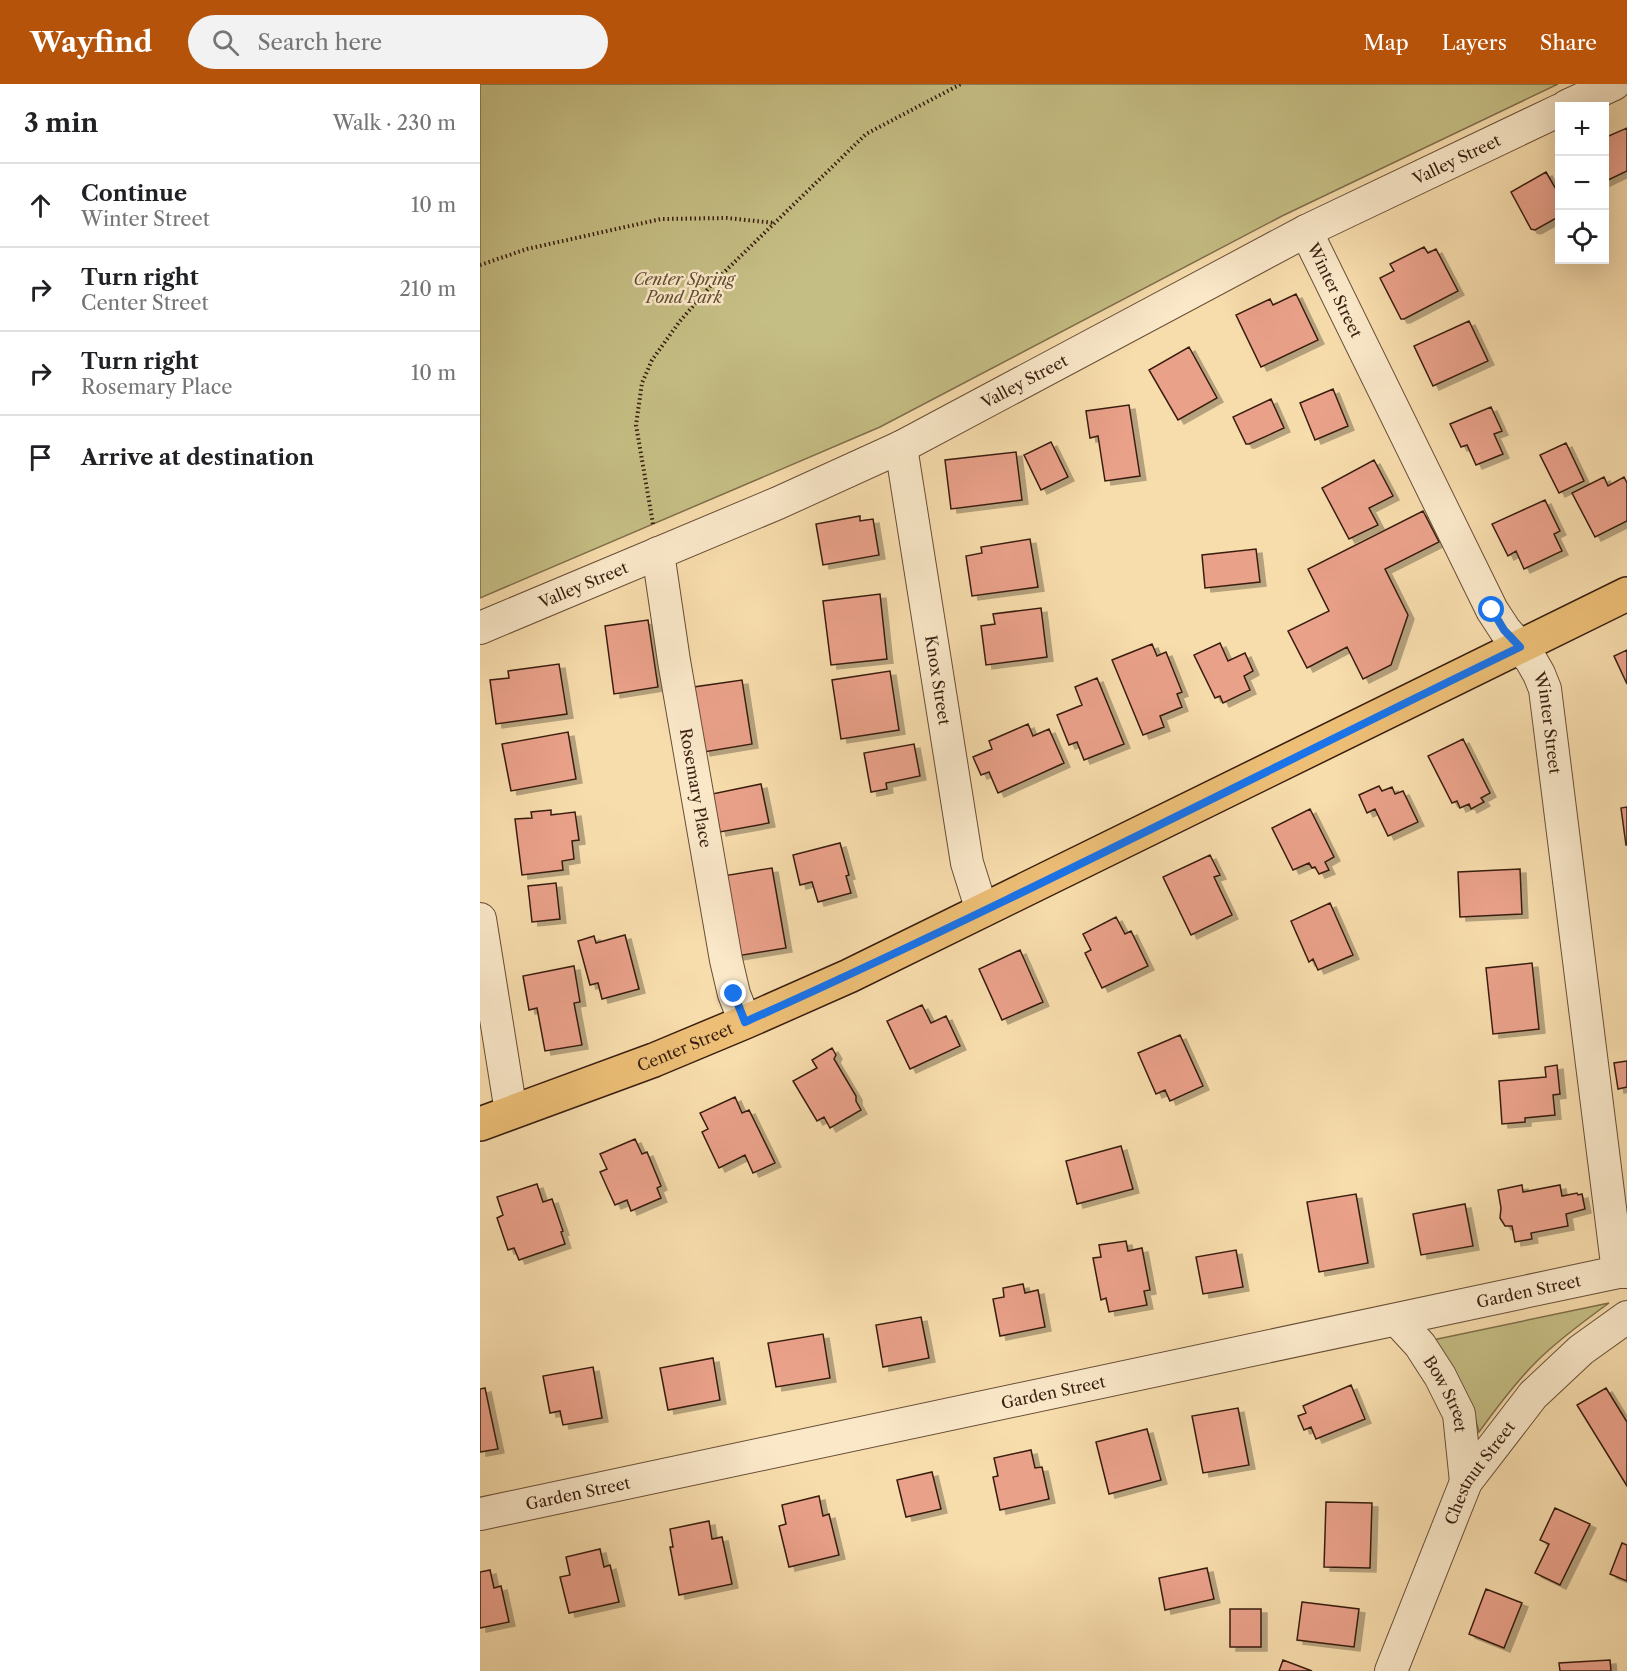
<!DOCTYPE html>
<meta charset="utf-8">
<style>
:root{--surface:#fff;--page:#f2f2f2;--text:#202124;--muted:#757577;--line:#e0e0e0;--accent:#b45309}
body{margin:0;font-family:"Libre Caslon Text",serif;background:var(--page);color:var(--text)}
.controls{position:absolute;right:18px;top:18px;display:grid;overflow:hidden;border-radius:0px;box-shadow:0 6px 24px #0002}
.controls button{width:54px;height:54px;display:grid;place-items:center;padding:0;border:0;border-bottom:2px solid var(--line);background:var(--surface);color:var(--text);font:30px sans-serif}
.stop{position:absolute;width:18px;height:18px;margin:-14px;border:4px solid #1a73e8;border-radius:50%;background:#fff}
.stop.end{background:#1a73e8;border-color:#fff;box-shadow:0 2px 6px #0008}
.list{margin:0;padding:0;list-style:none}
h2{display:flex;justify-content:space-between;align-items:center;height:78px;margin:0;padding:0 24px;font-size:26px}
h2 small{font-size:20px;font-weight:400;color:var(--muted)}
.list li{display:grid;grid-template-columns:39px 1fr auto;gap:18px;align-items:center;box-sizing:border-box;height:84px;padding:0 24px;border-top:2px solid var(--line)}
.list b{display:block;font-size:22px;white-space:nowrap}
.list p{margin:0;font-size:20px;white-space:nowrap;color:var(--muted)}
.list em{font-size:20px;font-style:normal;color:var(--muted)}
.icon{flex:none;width:33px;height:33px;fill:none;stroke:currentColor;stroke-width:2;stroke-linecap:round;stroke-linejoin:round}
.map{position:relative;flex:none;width:1147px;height:1587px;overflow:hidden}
header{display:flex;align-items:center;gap:36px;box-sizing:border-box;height:84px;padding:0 30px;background:var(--accent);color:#fff}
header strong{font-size:28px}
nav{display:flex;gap:33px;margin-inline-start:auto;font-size:21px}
.search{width:420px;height:54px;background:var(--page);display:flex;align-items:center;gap:15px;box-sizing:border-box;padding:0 21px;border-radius:33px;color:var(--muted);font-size:22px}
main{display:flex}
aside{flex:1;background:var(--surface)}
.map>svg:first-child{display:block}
</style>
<header>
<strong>Wayfind</strong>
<div class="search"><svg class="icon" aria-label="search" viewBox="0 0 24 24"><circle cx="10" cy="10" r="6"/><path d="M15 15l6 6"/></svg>Search here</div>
<nav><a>Map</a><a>Layers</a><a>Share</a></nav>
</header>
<main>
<aside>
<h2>3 min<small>Walk · 230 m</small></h2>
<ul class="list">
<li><svg class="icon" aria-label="ahead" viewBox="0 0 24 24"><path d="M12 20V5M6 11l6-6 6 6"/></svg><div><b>Continue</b><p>Winter Street</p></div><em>10 m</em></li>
<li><svg class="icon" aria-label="right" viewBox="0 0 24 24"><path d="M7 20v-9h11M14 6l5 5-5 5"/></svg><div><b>Turn right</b><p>Center Street</p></div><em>210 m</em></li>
<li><svg class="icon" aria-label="right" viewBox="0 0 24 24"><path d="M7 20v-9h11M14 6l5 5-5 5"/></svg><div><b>Turn right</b><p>Rosemary Place</p></div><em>10 m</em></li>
<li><svg class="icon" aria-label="arrive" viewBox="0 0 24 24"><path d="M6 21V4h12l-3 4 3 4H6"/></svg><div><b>Arrive at destination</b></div></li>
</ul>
</aside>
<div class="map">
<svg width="1147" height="1587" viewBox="0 0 1147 1587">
<defs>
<filter id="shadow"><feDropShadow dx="6" dy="4" stdDeviation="0" flood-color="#0004"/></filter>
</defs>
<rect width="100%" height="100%" fill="#f7dcac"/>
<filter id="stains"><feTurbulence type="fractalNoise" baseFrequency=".00333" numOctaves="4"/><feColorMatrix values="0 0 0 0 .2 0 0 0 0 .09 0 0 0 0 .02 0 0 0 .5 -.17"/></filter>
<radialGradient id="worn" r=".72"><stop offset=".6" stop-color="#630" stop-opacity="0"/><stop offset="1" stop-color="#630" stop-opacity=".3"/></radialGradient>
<path fill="#c5be84" stroke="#7f6e4a" stroke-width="1.5" d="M0,0h1078l-276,132 -402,211 -400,171z
M1129,1219c-25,18 -51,37 -73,59 -21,21 -39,45 -57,70 -11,-42 -22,-60 -51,-91z"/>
<path fill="#eaa18a" stroke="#391e0f" stroke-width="1.5" filter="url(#shadow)" d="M1147,44v43l-23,11v-44z
M1066,88l14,24v20l-25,14 -4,-1 -20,-37z
M944,163l4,6 8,-4 22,42 -54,28h-3l-21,-41 14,-7 -4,-7z
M816,210l22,46 -57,27 -25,-52 34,-16 3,6z
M989,237l19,40 -55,25 -19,-40z
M709,263l28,51 -39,22 -29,-50z
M853,305l15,37 -33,14 -15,-37z
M791,315l13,29 -35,16h-3l-13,-27z
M649,321l11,71 -35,5 -7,-45 -8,2 -4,-27z
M1011,323l11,24 -8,3 9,20 -27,11 -9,-20 -6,2 -11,-23z
M571,358l17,35 -27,13 -17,-35z
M1086,359l18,38 -25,12 -19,-38z
M536,368l6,48 -71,9 -6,-49z
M894,376l19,36 -24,12 9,17 -29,14 -27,-51z
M1124,393l4,9 16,-9 3,6v38l-32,16 -23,-44z
M1065,416l15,31 -6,3 8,17 -38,18 -8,-18 -8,5 -16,-32z
M943,427l16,31 -54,27 23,46 -17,50 -28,14 -16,-32 -40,21 -19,-37 41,-20 -21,-42z
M380,432v5l13,-2 6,36 -56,10 -7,-41z
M550,455l8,48 -66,9 -6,-40 16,-3 -1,-6z
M776,465l4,33 -55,6 -3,-33z
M400,510l7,65 -56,6 -8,-64z
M561,524l6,49 -61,8 -5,-39 14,-2 -2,-10z
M168,536l10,67 -44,7 -9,-68z
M740,559l8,18 17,-8 8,18 -9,5 6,14 -27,13 -3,-7 -5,2 -21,-43z
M672,560l5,12 9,-4 16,40 -5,2 5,13 -22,9 4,11 -21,8 -31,-75z
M1147,566v34l-13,-28z
M79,580l8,50 -71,10 -6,-44 19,-2 -1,-7z
M410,587l9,59 -58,9 -9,-59z
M617,594l27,66 -40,16 -7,-18 -8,3 -12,-30 25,-10 -7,-18z
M262,596l10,64 -48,8 -10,-65z
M548,640l5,12 16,-7 15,34 -66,30 -9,-21 -8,3 -8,-18 19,-8 -3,-8z
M88,648l8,47 -65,12 -9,-47z
M983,655l27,54 -9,5 3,4 -13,7 -2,-5 -9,4 -3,-7 -5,2 -24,-47z
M434,660l6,32 -34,7 1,6 -16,3 -7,-39z
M281,700l8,39 -49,9 -8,-38z
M899,702l3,5 10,-4 3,7 8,-3 15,31 -30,14 -13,-27 -8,4 -8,-18z
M1147,723v38h-1l-5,-37z
M830,725l24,48 -9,5 4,8 -10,4 -4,-7 -3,1 -3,-5 -16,7 -21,-42z
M71,726v5l24,-3 4,28 -7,1 2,18 -12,2 1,9 -41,5 -7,-56 17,-1 -1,-6z
M360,759l9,32 -3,1 5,17 -33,9 -6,-20 -12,3 -7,-30z
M730,771l10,20 -6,2 18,38 -41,20 -28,-58z
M292,784l14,80 -49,8 -14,-80z
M1040,785l2,45 -62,3 -2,-45z
M76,799l4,36 -28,3 -4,-36z
M850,819l23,52 -35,15 -5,-11 -4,3 -18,-41z
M636,833l9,17 6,-3 17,35 -46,22 -17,-35 6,-3 -8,-16z
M145,851l14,54 -37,10 -4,-16 -8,2 -12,-44 16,-5 2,7z
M540,866l23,52 -41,18 -23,-51z
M1052,879l7,66 -46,5 -7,-66z
M94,882l6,36 -6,1 8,42 -37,6 -8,-43 -8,2 -6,-34z
M442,921l9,18 15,-7 14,30 -50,23 -23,-48z
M700,951l23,51 -33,15 -5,-11 -9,4 -18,-41z
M352,964l4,7 -2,4 22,37v5l5,9 -31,18 -6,-11 -7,4 -24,-40 24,-13 -5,-8z
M1147,977v26l-9,2 -4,-26z
M1077,981l3,29 -7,1 2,20 -30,3v4l-23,2 -3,-43 47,-4 -1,-10z
M255,1013l7,16 7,-3 26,53 -22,10 -8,-18 -26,13 -17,-36 6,-3 -8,-16z
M155,1055l7,15 5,-2 14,34 -4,2 4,10 -30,13 -4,-11 -12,5 -15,-33 7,-3 -7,-15z
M641,1062l12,43 -56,15 -11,-43z
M57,1100l6,18 9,-3 11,32 -2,1 4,12 -46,16 -5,-12 -6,2 -11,-32 6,-3 -6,-18z
M1042,1101l1,7 37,-7 2,11 15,-3 1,2 4,-1 3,15 -19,5 2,12 -37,7 1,6 -17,3 -3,-16h-7l-5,-8 1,-10 -3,-18z
M876,1110l12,69 -49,9 -12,-70z
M985,1120l8,42 -52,9 -8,-41z
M646,1157l2,10 14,-3 8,42 -6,1 3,14 -38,7 -3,-14 -5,2 -8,-42 8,-1 -2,-12z
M756,1166l7,37 -40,7 -7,-37z
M543,1200l2,9 13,-3 7,37 -45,9 -7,-37 11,-2 -1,-9z
M441,1233l8,41 -46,9 -7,-42z
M343,1250l7,44 -54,9 -8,-44z
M233,1274l7,42 -52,10 -8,-42z
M113,1283l9,51 -39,7 -3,-14 -10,2 -7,-37z
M871,1301l14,34 -49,20 -5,-12 -7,3 -6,-14 8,-3 -3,-7z
M5,1304l13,61 -18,3v-63z
M1126,1304l21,34v64l-50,-81z
M758,1324l11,57 -46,8 -11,-57z
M667,1345l14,51 -52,14 -13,-52z
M551,1366l4,18 7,-1 7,32 -49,11 -7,-33 5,-1 -4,-18z
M452,1388l9,37 -35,8 -9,-37z
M339,1412l4,20 6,-2 10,41 -50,12 -10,-41 7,-2 -4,-19z
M846,1418l46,1 -2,65 -46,-1z
M1075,1424l35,16 -30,61 -25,-12 14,-29 -9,-4z
M229,1437l3,18 10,-2 10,47 -53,11 -9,-48h3l-3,-18z
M1142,1459l5,2v36l-17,-7z
M120,1465l4,18 6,-2 9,37 -50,11 -9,-36 10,-2 -4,-18z
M727,1484l7,31 -49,11 -6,-32z
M10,1486l4,18 7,-2 8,36 -29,6v-56z
M1006,1505l36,14 -18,45 -35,-14z
M822,1518l57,7 -5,38 -57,-7z
M750,1525h31v38h-31z
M803,1576l29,11h-33z
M1130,1576l1,11h-51l-1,-8z"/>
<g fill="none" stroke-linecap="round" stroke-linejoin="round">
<g stroke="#684e36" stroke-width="34">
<g id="minor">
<path d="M1087,22l47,-22"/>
<path id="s1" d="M826,147l186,379 13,20 26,30 8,14 6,15 73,583"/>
<path id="s2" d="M421,363l66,416 15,48"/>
<path id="s3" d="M178,469l16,108 52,299 8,34 11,28"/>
<path id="s4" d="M0,544l298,-125 123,-56 405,-216 254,-121"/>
<path d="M0,835l31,193"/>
<path id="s5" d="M917,1236l23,25 20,31 19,38 7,68"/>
<path id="s6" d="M0,1430l1138,-242h9"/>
<path id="s7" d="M911,1587l75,-189 67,-87 48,-45 46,-33"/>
</g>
</g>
<g stroke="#391e0f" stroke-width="36">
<g id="primary">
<path id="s8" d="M0,1040l174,-64 91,-38 104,-46 778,-382"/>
</g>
</g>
<path stroke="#391e0f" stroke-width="4" stroke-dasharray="1.5 3" stroke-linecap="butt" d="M0,181l47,-16 134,-30 66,-1 48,5
M173,440l-17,-99 6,-42 10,-23 28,-39 34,-39 152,-148 95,-50"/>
<use href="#minor" stroke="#fae8c9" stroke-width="32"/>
<use href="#primary" stroke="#ecbe76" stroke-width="33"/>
</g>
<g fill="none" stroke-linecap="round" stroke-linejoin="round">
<path stroke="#1a73e8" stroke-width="8" d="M254,910l11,28c262,-117 517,-250 775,-375l-16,-17 -12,-20"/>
</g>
<g text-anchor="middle" stroke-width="5" stroke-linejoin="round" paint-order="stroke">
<g font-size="16" fill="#391e0f" stroke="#fae8c9">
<text dy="6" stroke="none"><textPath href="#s4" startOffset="1084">Valley Street</textPath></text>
<text dy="6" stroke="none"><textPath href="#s1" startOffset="66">Winter Street</textPath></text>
<text dy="6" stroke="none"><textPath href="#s4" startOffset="598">Valley Street</textPath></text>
<text dy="6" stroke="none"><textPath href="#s4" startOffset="112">Valley Street</textPath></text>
<text dy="6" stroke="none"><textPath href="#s2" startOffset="236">Knox Street</textPath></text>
<text dy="6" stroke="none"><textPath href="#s1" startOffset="552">Winter Street</textPath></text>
<text dy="6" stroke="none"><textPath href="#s3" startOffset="238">Rosemary Place</textPath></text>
<text dy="6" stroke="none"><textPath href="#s8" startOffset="219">Center Street</textPath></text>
<text dy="6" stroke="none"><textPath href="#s6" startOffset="1072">Garden Street</textPath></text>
<text dy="6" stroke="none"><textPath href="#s6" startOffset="586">Garden Street</textPath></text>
<text dy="6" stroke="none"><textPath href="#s5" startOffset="90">Bow Street</textPath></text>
<text dy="6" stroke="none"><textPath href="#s7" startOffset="218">Chestnut Street</textPath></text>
<text dy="6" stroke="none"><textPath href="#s6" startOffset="100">Garden Street</textPath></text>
</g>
<g font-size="16" font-style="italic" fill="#634e32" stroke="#fae8c9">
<text x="204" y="201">Center Spring<tspan x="204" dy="18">Pond Park</tspan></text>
</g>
</g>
<rect width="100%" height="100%" filter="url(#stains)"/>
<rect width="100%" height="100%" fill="url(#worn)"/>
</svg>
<div class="controls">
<button>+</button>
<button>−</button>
<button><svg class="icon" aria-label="locate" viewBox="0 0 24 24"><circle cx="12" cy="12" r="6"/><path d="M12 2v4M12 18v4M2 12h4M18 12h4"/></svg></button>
</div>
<div class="stop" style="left:1012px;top:526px"></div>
<div class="stop end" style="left:254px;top:910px"></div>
</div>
</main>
